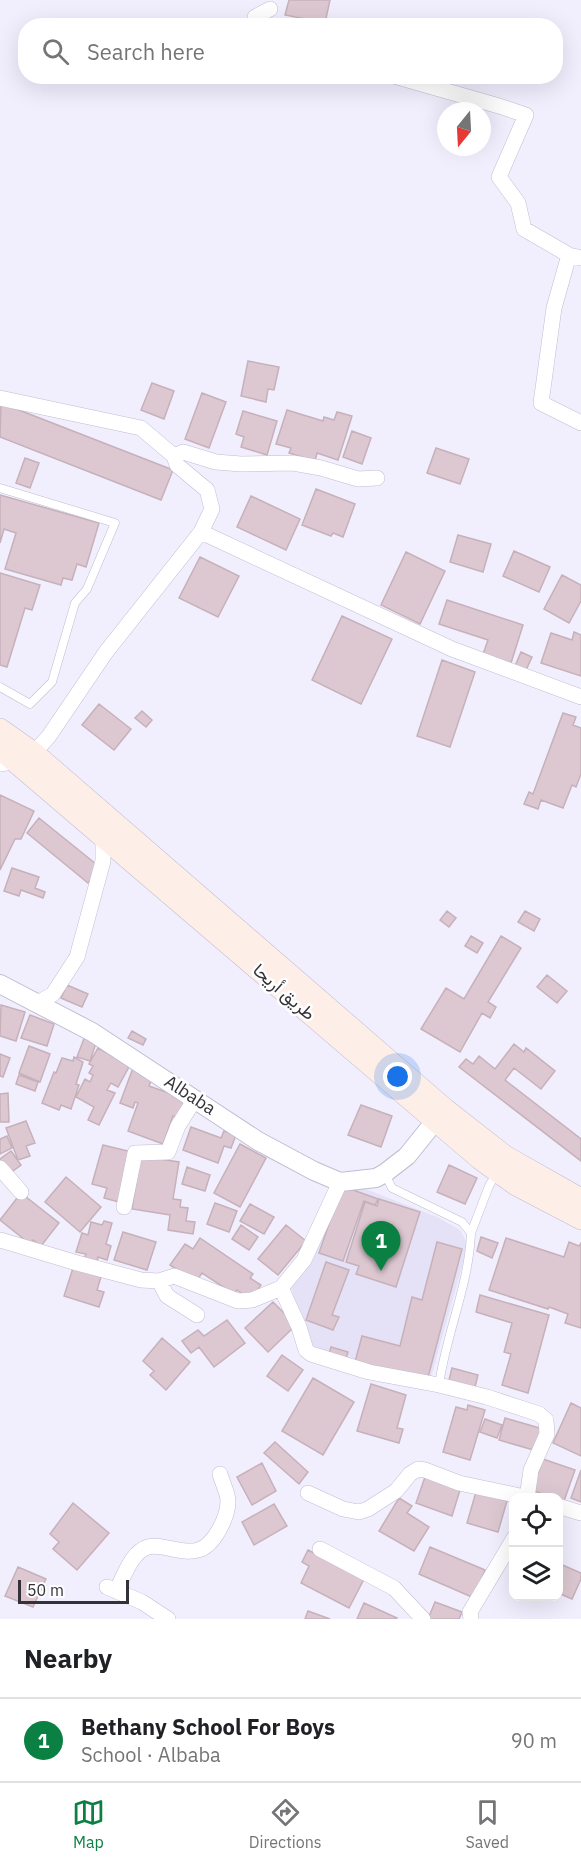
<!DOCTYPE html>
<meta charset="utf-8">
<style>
:root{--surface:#fff;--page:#f2f2f2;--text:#202124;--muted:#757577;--line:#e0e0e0;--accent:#0b8043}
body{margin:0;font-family:"IBM Plex Sans",Vazirmatn,sans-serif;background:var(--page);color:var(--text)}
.controls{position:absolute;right:18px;bottom:18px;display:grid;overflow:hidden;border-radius:12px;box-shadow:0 6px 24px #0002}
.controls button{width:54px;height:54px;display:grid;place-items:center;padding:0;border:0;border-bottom:2px solid var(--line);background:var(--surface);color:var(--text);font:30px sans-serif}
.compass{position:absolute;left:437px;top:102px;width:54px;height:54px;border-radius:50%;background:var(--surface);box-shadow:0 6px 24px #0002;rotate:198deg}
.scale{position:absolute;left:18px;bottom:15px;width:111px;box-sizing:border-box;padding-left:6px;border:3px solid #333239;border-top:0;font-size:16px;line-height:21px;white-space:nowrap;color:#333239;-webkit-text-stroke:4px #fefefe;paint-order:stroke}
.you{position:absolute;left:398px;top:1077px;width:21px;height:21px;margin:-15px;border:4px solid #fff;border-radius:50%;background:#1a73e8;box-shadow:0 0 0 9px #1a73e833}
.badge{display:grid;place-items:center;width:39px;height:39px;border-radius:50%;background:var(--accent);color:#fff;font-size:20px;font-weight:700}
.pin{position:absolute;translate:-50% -50px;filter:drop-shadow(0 2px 3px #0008)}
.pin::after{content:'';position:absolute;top:32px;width:21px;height:18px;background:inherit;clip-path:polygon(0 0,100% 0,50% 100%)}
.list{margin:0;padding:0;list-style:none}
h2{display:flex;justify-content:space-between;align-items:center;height:78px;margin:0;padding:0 24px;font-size:26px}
h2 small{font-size:20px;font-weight:400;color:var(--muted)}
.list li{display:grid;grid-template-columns:39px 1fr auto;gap:18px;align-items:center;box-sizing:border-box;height:84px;padding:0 24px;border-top:2px solid var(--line)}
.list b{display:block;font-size:22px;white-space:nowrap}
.list p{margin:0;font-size:20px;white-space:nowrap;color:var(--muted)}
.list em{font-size:20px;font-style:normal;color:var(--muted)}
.icon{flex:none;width:33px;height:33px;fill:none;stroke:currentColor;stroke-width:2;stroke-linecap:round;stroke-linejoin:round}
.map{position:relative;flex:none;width:581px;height:1619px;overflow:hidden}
.search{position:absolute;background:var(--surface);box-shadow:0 6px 24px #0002;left:18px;right:18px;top:18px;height:66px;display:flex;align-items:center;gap:15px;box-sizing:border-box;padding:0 21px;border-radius:24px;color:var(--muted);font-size:22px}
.sheet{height:162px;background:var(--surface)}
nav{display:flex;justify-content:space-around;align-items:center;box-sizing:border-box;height:84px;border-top:2px solid var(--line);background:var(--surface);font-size:16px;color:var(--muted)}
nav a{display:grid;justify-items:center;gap:3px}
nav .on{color:var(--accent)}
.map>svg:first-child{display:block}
</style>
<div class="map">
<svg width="581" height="1619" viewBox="0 0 581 1619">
<rect width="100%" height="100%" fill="#f1eefe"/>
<path fill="#e5e1f7" d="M358,1186l79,31 23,13 8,15 -38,136 -120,-31 -19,-62 22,-34 29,-65z"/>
<path fill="#ddc8d1" stroke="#c6b1ba" stroke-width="1.5" d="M289,0h41l-5,23 -40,-8z
M248,361l31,6 -5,23 -6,-1 -2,13 -25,-6z
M152,383l22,8 -10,28 -23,-9z
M202,393l24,9 -17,46 -24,-9z
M1,403l172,67 -12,30 -161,-63z
M287,410l36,11 1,-4 10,3 3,-8 15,4 -14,44 -21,-7 -2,8 -26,-8 2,-5 -15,-4z
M243,411l34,10 -10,34 -26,-8 3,-10 -8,-3z
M352,431l19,7 -9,26 -19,-7z
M436,448l33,11 -9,25 -33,-11z
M25,458l14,5 -9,25 -14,-5z
M316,489l39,15 -12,33 -10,-4 -2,3 -29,-11z
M0,495l99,28 -13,44 -9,-3 -5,16 -9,-2 -2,7 -56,-16 11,-36 -12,-4 -4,14z
M251,496l49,23 -14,31 -49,-23z
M458,535l33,9 -8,28 -33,-10z
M514,551l36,16 -11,25 -36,-16z
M406,552l39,19 -25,53 -39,-19z
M200,557l39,19 -21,41 -39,-19z
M0,573l40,12 -8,25 -7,-2 -18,59 -7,-2z
M562,575l19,10v16l-12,22 -25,-14z
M447,600l76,25 -12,38 -28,-9 5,-14 -49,-16z
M342,616l50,23 -31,65 -49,-24z
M574,632l7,3v41l-40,-13 10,-30 21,7z
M521,652l11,5 -6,13 -11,-4z
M442,660l33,12 -25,75 -33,-11z
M99,704l32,25 -17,21 -32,-25z
M142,711l10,9 -6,7 -11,-9z
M563,713l13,4 -3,8 8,3v46l-5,13 -4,-2 -9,23 -22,-8 -3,9 -14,-5 5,-12 4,2z
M0,795l34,16 -13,28h-6l-15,31z
M39,818l62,50 -13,15 -61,-50z
M12,868l27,9 -4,11 10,4 -2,6 -22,-8 -2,6 -15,-5z
M447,911l9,7 -7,9 -9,-7z
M525,911l15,8 -6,12 -16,-9z
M471,936l12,7 -6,10 -12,-7z
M501,936l20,12 -33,54 8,5 -6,11 -8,-5 -22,39 -39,-23 25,-41 18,11z
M547,975l20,16 -10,12 -20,-16z
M67,985l21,9 -6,13 -21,-9z
M1,1005l24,7 -9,29 -16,-5z
M30,1015l24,9 -7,22 -26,-8z
M132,1031l14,8 -3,6 -15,-7z
M85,1036l12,4 -7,21 -13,-4z
M514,1044l10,8 2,-4 29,23 -14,18 -27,-21 -9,12 76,59v22l-122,-94 7,-8 7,5 6,-8 16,13z
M29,1046l21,8 -10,28 -21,-9z
M98,1048l32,17 -12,22 -7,-4 -4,7 8,3 -16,32 -11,-5 6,-13 -18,-10 9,-18 5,3 3,-7 -4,-2 4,-7 -4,-2z
M0,1054l10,4 -7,19 -3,-1z
M74,1057l9,5 -7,22 3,1 -8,24 -10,-4 -2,5 -17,-7 12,-31 2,1 6,-15 11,3z
M133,1068l20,8 -4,10 37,13 -7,19 -6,-2 -10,28 -35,-13 10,-28 -3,-1 -2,6 -13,-5z
M19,1075l19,7 -3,9 -19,-7z
M8,1093l1,29h-9v-28z
M361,1105l31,11 -11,31 -33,-12z
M26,1121l9,22 -9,3 4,10 -12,4 -12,-32z
M191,1127l30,11 3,-7 12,4 -5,13 -7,-2 -6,17 -35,-13z
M7,1136l5,12 -12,6v-15z
M240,1144l26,14 -26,49 -26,-14z
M103,1145l29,7 -13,50 -15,-4 3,-10 -15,-4z
M11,1151l10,14 -12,9 -9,-11v-4z
M140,1156l39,6 -6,37 8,1 -1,7 8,1 -2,13 9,1 -2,12 -25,-4 2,-15 -38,-6z
M449,1165l28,13 -12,26 -28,-12z
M187,1167l23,8 -5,16 -23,-7z
M66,1177l35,30 -21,25 -35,-30z
M342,1186l36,13 -3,6 -11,-4 -21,60 -24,-8z
M21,1193l38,30 -18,23 -8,-6 -3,4 -30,-24z
M379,1199l41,13 -24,75 -40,-13 3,-8 -13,-4 19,-60 12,4z
M215,1203l22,8 -8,21 -22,-8z
M250,1204l24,13 -10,17 -24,-13z
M104,1221l8,2 -6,21 5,2 -4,14 -9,-3 -1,5 -13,-3 2,-5 -10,-2 6,-19 6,2 3,-13 11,3z
M241,1225l17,12 -9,13 -17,-11z
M286,1225l20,16 -28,34 -20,-16z
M123,1232l33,10 -9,28 -33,-10z
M481,1237l17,6 -6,15 -15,-7z
M200,1238l53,36 -3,4 11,7 -10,15 -14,-10 -3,4 -32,-21 -6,9 -26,-17 15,-21 8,5z
M506,1238l58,19 5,-15 10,4 2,-3v85l-16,-5 3,-9 -19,-7 -1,2 -59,-19z
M437,1242l25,7 -35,132 -72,-19 7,-26 38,10 12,-49 10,3z
M326,1262l23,8 -17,45 7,2 -6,13 -27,-10z
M73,1268l28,9 -4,13 7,2 -5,15 -35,-11z
M480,1295l69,20 -21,78 -26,-8 9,-31 -7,-2 8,-29 -36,-11z
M273,1302l23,23 -28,27 -23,-24z
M227,1320l18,23 -31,24 -15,-20 -8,6 -9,-12 16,-11 6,6z
M162,1338l28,24 -24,28 -16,-15 4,-4 -11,-10z
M331,1347l17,5 -2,6 -17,-4z
M282,1355l21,15 -15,21 -21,-15z
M452,1368l26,7 -4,16 -26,-7z
M313,1378l41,24 -31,53 -41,-24z
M371,1384l35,11 -9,33 6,1 -4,14 -42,-12z
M571,1403l10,5v48l-28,-13z
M468,1405l17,5 -15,50 -27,-8 13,-45 11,3z
M505,1418l38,11 -6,22 -38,-11z
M485,1419l17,6 -5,13 -17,-6z
M275,1442l33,30 -9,12 -35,-31z
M543,1459l32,11 -11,31 -6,-1v-2h-5l-21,-8z
M262,1463l14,28 -24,14 -15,-28z
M581,1470v32l-10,-4z
M425,1477l35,13 -8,26 -36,-13z
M476,1492l31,9 -9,31 -31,-9z
M399,1498l13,8 -5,7 22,14 -15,24 -35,-20z
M73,1503l36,30 -32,37 -24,-21 6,-7 -9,-8z
M274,1504l13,22 -33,19 -12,-23z
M430,1547l55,23 -11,28 -55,-24z
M308,1550l56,29 -15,29 -48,-25 8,-17 -7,-4z
M558,1563l23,10v6l-9,20 -14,-6z
M18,1567l28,12 -13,28 -28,-11z
M435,1602l27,10 -3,7h-31z
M364,1603l33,15 -1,1h-39z
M308,1611l22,8h-25z"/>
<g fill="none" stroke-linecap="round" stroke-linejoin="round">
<g stroke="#c0bdd0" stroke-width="9">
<path id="service" d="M0,488l115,35 -28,66 -12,14 -23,79 -22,22 -30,-17
M385,1174l7,14 70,34 9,11c-2,52 -25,101 -32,152
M471,1233l18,-47 7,-12"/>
</g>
<g stroke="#c0bdd0" stroke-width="16">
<path id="minor" d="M262,26l-7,-9 15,-8
M394,76l105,30 27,9 -27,62 19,26 6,26 45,26 12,3
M569,255l-15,53 -13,95 40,20
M0,398l141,30 33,28
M201,532l251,117 129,48
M0,764l17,-3 17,-8 15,-17 57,-84 95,-120 11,-23 -5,-19 -30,-25 -3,-9 9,-4 33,10 25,2 52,-1 28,5 37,11 19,-1
M38,1003l15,-9 24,-37 26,-96v-25
M0,1168l21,24
M340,1182l-36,78 -23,28 18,39 7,23 5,4 58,18 70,13 48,12 52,17 7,6 1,14 -16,36 -4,28
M124,1207l11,-54 33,-1 10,-26 17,-27
M0,1240l77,23 64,17 18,1 15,-5 64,25 14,-1 29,-12
M159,1281l8,15 30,19
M308,1493l35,16 16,3 9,-3 28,-18 14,-17 8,-5 7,1 34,13 70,15
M558,1506l23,7
M320,1549l74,39 29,31
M107,1587l35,15 26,17
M116,1591c8,-14 15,-39 32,-44 13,-4 35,8 50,3 16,-4 30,-33 30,-49 0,-8 -6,-19 -8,-27
M471,1619l-1,-7 44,-74"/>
</g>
<g stroke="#c0bdd0" stroke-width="20">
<path id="tertiary" d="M0,984l92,48 166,109 56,30 26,11 36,-4 9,-5 22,-17 37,-46"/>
</g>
<g stroke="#c0bdd0" stroke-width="22">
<path id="secondary" d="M0,729l34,24 411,356 60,47 76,43
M0,749l480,410 36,26 65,34"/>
</g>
<use href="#service" stroke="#fff" stroke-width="8"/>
<use href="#minor" stroke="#fff" stroke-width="15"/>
<use href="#tertiary" stroke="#fff" stroke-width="18"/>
<use href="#secondary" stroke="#fdeee8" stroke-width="21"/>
</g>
<g text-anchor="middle" stroke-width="5" stroke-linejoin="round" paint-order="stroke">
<g font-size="18" fill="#333239" stroke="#fefefe">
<text transform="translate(284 992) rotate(41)" y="6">طريق أريحا</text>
<text transform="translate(190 1095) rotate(33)" y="6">Albaba</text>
</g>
</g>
</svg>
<div class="controls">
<button><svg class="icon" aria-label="locate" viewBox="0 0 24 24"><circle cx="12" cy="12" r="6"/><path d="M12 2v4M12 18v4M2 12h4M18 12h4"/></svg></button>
<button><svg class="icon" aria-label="layers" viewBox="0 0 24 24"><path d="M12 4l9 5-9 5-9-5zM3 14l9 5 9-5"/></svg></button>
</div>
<svg class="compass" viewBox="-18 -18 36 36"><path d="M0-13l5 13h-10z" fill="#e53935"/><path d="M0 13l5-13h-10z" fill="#757577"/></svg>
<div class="scale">50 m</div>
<div class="you"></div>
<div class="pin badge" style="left:381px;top:1271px">1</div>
<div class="search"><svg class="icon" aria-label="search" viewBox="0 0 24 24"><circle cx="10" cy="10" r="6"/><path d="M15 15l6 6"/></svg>Search here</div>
</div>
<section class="sheet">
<h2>Nearby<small></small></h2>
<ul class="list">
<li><span class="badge">1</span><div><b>Bethany School For Boys</b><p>School · Albaba</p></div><em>90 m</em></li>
</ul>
</section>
<nav>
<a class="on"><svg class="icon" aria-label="map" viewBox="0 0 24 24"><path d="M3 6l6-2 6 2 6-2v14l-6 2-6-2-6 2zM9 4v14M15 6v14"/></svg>Map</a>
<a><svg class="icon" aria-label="directions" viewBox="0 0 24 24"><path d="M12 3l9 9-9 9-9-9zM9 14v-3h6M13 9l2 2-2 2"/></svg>Directions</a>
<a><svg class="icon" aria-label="saved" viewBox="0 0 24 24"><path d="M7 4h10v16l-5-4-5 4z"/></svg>Saved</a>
</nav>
